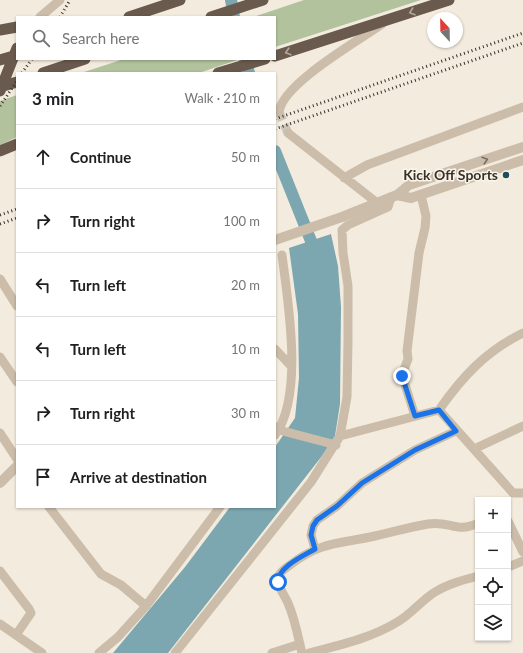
<!DOCTYPE html>
<meta charset="utf-8">
<style>
:root{--surface:#fff;--page:#f2f2f2;--text:#202124;--muted:#757577;--line:#e0e0e0}
body{margin:0;font-family:Lato,sans-serif;background:var(--page);color:var(--text)}
.controls{position:absolute;right:12px;bottom:12px;display:grid;overflow:hidden;border-radius:0px;box-shadow:0 1px 3px #0004}
.controls button{width:36px;height:36px;display:grid;place-items:center;padding:0;border:0;border-bottom:1px solid var(--line);background:var(--surface);color:var(--text);font:20px sans-serif}
.compass{position:absolute;left:427px;top:12px;width:36px;height:36px;border-radius:50%;background:var(--surface);box-shadow:0 1px 3px #0004;rotate:338deg}
.stop{position:absolute;width:12px;height:12px;margin:-9px;border:3px solid #1a73e8;border-radius:50%;background:#fff}
.stop.end{background:#1a73e8;border-color:#fff;box-shadow:0 1px 4px #0008}
.list{margin:0;padding:0;list-style:none}
h2{display:flex;justify-content:space-between;align-items:center;height:52px;margin:0;padding:0 16px;font-size:17px}
h2 small{font-size:13px;font-weight:400;color:var(--muted)}
.list li{display:grid;grid-template-columns:26px 1fr auto;gap:12px;align-items:center;box-sizing:border-box;height:64px;padding:0 16px;border-top:1px solid var(--line)}
.list b{display:block;font-size:15px;white-space:nowrap}
.list em{font-size:13px;font-style:normal;color:var(--muted)}
.icon{flex:none;width:22px;height:22px;fill:none;stroke:currentColor;stroke-width:2;stroke-linecap:round;stroke-linejoin:round}
.map{position:relative;flex:none;width:523px;height:653px;overflow:hidden}
.search{position:absolute;background:var(--surface);box-shadow:0 1px 3px #0004;left:16px;top:16px;width:260px;height:44px;display:flex;align-items:center;gap:10px;box-sizing:border-box;padding:0 14px;border-radius:0px;color:var(--muted);font-size:15px}
.panel{position:absolute;background:var(--surface);box-shadow:0 1px 3px #0004;left:16px;top:72px;width:260px;height:436px;border-radius:0px}
.map>svg:first-child{display:block}
</style>
<div class="map">
<svg width="523" height="653" viewBox="0 0 523 653">
<rect width="100%" height="100%" fill="#f3ecde"/>
<path fill="#b1c29d" d="M304,0h117l-146,47v-30h-22z
M124,59h116l-41,14h-118z
M17,95v42l-17,8v-44z"/>
<path fill="#7ca7b0" d="M331,234l7,32 3,41 -1,97 -5,32 -13,20 -154,197h-55l72,-86 45,-60h45v-60l20,-29 4,-40 -1,-64 -9,-66z"/>
<g fill="none" stroke-linecap="round" stroke-linejoin="round">
<path stroke="#7ca7b0" stroke-width="12" d="M231,0l3,17
M245,59l4,14
M275,151l36,90"/>
<path stroke="#cec6ba" stroke-width="9" stroke-dasharray="9 4.5" stroke-linecap="butt" d="M279,112l9,21"/>
<path stroke="#cbbda9" stroke-width="9" d="M40,17l20,-17
M279,112c3,-28 79,-71 103,-88
M288,133l88,69
M344,178l23,-13 156,-58
M0,279l17,27
M275,349l16,17
M0,357l17,25
M439,410c23,-33 47,-59 84,-77
M415,416l-13,-41 6,-16 -1,-8 12,-98 6,-25 1,-12 -5,-21
M275,427l4,3 57,15
M0,433l17,26
M275,435c29,-39 13,-133 7,-180
M340,436l99,-26 74,83h10
M474,449l49,-23
M49,507l52,67 20,11 25,21
M508,521l15,31
M315,549l-4,-14 2,-9 4,-6 20,-14 25,-23 53,-33 41,-19
M508,567l15,-6
M0,571l29,38 2,4 -15,22
M0,624l42,29
M99,653l19,-16 28,-31 74,-99
M175,653l136,-171 29,-46 7,-39 1,-56v-55l-5,-33 -1,-23 6,-5 40,-18 3,-10
M272,653l28,-9
M302,653c-4,-16 -7,-34 -14,-50 -3,-7 -11,-17 -10,-25 1,-6 8,-10 12,-13 31,-24 50,-21 85,-29 18,-4 35,-9 53,-12 22,-4 28,10 50,-1
M309,653c31,-8 63,-15 90,-32 13,-8 23,-21 36,-29 13,-8 28,-12 43,-16"/>
<path stroke="#cbbda9" stroke-width="10" d="M397,195l14,3 112,-38
M275,240l67,-23 55,-22 12,-10 114,-38
M0,483l17,-17"/>
<path stroke="#6a5a4d" stroke-width="11" d="M129,17l51,-17
M211,17l52,-17
M0,30l17,-3
M275,56l174,-56
M0,60l17,-5
M43,73l42,-14
M218,73l47,-14
M0,87l17,-5
M0,91l17,-43
M0,151l17,-7"/>
<path stroke="#383029" stroke-width="3" stroke-dasharray="1 3" stroke-linecap="butt" d="M60,17l10,-17
M22,73l10,-14
M0,106l17,-25
M275,119l248,-86
M275,129l248,-86
M0,215l17,-6
M0,224l17,-6"/>
</g>
<defs><path id="oneway-chevron" d="M-2-3.5L2.5 0L-2 3.5" fill="none" stroke-width="1.6" stroke-linecap="round" stroke-linejoin="round"/></defs>
<g stroke="#b2a89c">
<use href="#oneway-chevron" transform="translate(412 12) rotate(161)"/>
<use href="#oneway-chevron" transform="translate(288 52) rotate(163)"/>
</g>
<use stroke="#7a6f63" href="#oneway-chevron" transform="translate(485 160) rotate(-18)"/>
<g fill="none" stroke-linecap="round" stroke-linejoin="round">
<path stroke="#1a73e8" stroke-width="5" d="M278,582c0,-15 25,-26 37,-33l-4,-14 2,-9 4,-6 20,-14 25,-23 53,-33 41,-19 -17,-21 -24,6 -13,-40"/>
</g>
<circle fill="#1e4e5a" stroke="#faf5ea" stroke-width="1.5" cx="506" cy="175" r="4"/>
<g text-anchor="middle" stroke-width="3" stroke-linejoin="round" paint-order="stroke">
<g font-size="14" font-weight="bold" fill="#383029" stroke="#faf5ea" text-anchor="end">
<text x="498" y="180">Kick Off Sports</text>
</g>
</g>
</svg>
<div class="controls">
<button>+</button>
<button>−</button>
<button><svg class="icon" aria-label="locate" viewBox="0 0 24 24"><circle cx="12" cy="12" r="6"/><path d="M12 2v4M12 18v4M2 12h4M18 12h4"/></svg></button>
<button><svg class="icon" aria-label="layers" viewBox="0 0 24 24"><path d="M12 4l9 5-9 5-9-5zM3 14l9 5 9-5"/></svg></button>
</div>
<svg class="compass" viewBox="-18 -18 36 36"><path d="M0-13l5 13h-10z" fill="#e53935"/><path d="M0 13l5-13h-10z" fill="#757577"/></svg>
<div class="stop" style="left:278px;top:582px"></div>
<div class="stop end" style="left:402px;top:376px"></div>
<div class="search"><svg class="icon" aria-label="search" viewBox="0 0 24 24"><circle cx="10" cy="10" r="6"/><path d="M15 15l6 6"/></svg>Search here</div>
<section class="panel">
<h2>3 min<small>Walk · 210 m</small></h2>
<ul class="list">
<li><svg class="icon" aria-label="ahead" viewBox="0 0 24 24"><path d="M12 20V5M6 11l6-6 6 6"/></svg><div><b>Continue</b></div><em>50 m</em></li>
<li><svg class="icon" aria-label="right" viewBox="0 0 24 24"><path d="M7 20v-9h11M14 6l5 5-5 5"/></svg><div><b>Turn right</b></div><em>100 m</em></li>
<li><svg class="icon" aria-label="left" viewBox="0 0 24 24"><path d="M17 20v-9H6M10 6l-5 5 5 5"/></svg><div><b>Turn left</b></div><em>20 m</em></li>
<li><svg class="icon" aria-label="left" viewBox="0 0 24 24"><path d="M17 20v-9H6M10 6l-5 5 5 5"/></svg><div><b>Turn left</b></div><em>10 m</em></li>
<li><svg class="icon" aria-label="right" viewBox="0 0 24 24"><path d="M7 20v-9h11M14 6l5 5-5 5"/></svg><div><b>Turn right</b></div><em>30 m</em></li>
<li><svg class="icon" aria-label="arrive" viewBox="0 0 24 24"><path d="M6 21V4h12l-3 4 3 4H6"/></svg><div><b>Arrive at destination</b></div></li>
</ul>
</section>
</div>
